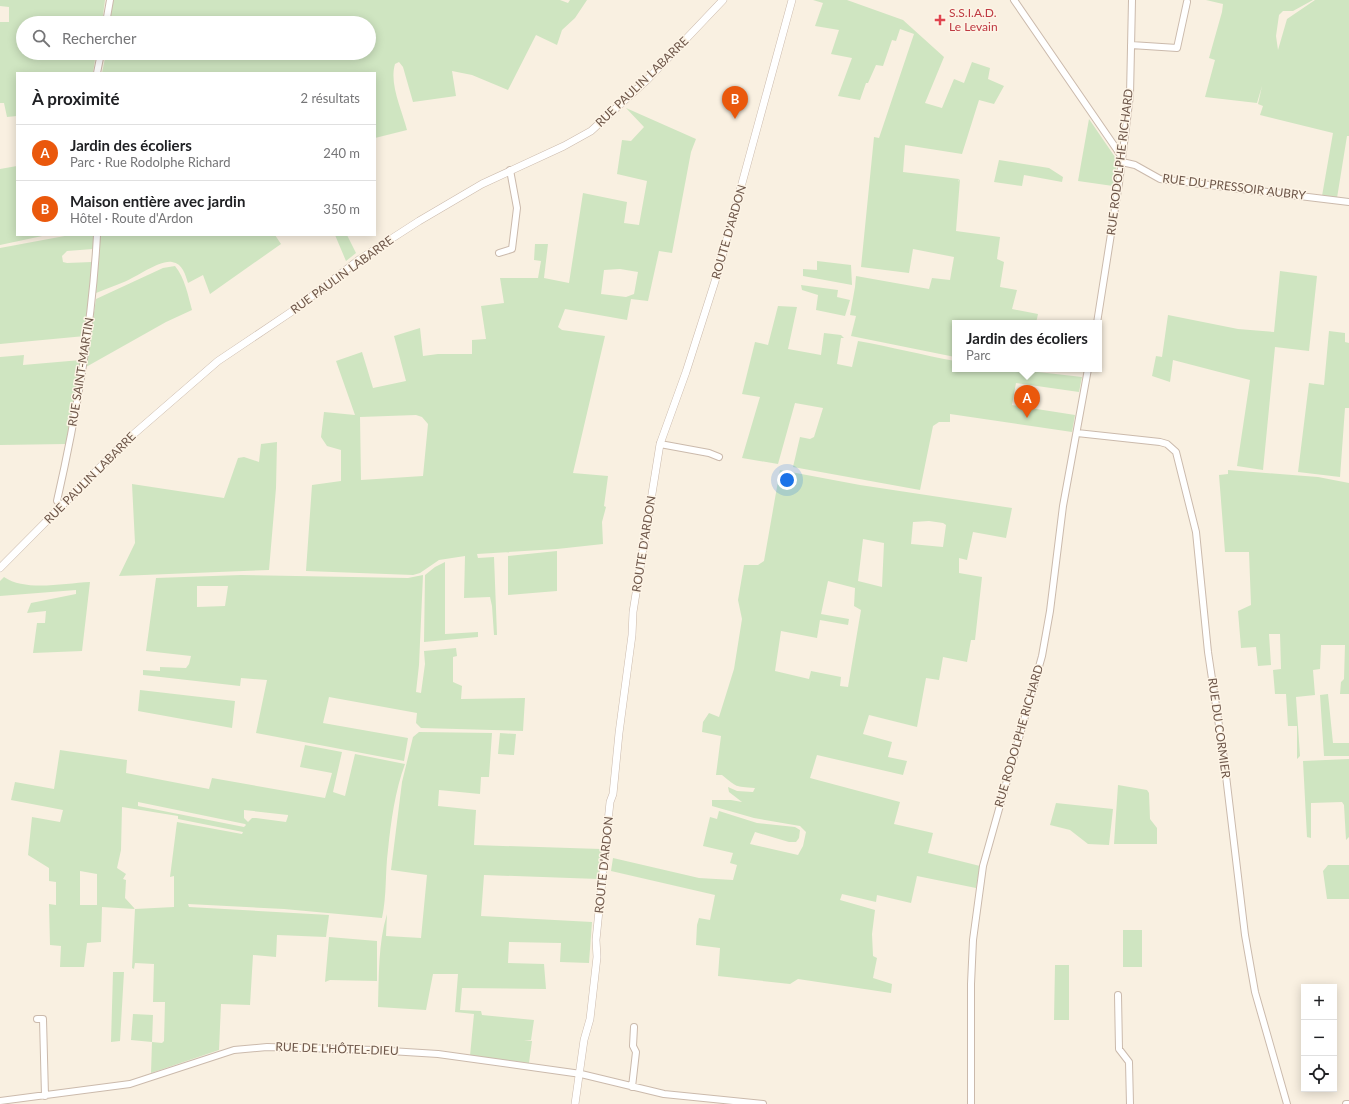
<!DOCTYPE html>
<html lang="fr">
<meta charset="utf-8">
<style>
:root{--surface:#fff;--page:#f2f2f2;--text:#202124;--muted:#757577;--line:#e0e0e0;--accent:#ea580c}
body{margin:0;font-family:Lato,sans-serif;background:var(--page);color:var(--text)}
.controls{position:absolute;right:12px;bottom:12px;display:grid;overflow:hidden;border-radius:0px;box-shadow:0 2px 10px #0003}
.controls button{width:36px;height:36px;display:grid;place-items:center;padding:0;border:0;border-bottom:1px solid var(--line);background:var(--surface);color:var(--text);font:20px sans-serif}
.you{position:absolute;left:787px;top:480px;width:14px;height:14px;margin:-10px;border:3px solid #fff;border-radius:50%;background:#1a73e8;box-shadow:0 0 0 6px #1a73e833}
.badge{display:grid;place-items:center;width:26px;height:26px;border-radius:50%;background:var(--accent);color:#fff;font-size:13px;font-weight:700}
.pin{position:absolute;translate:-50% -33px;filter:drop-shadow(0 1px 2px #0008)}
.pin::after{content:'';position:absolute;top:21px;width:14px;height:12px;background:inherit;clip-path:polygon(0 0,100% 0,50% 100%)}
.popup{position:absolute;left:952px;top:320px;width:150px;height:52px;box-sizing:border-box;display:grid;place-content:center;border-radius:0px;background:var(--surface);filter:drop-shadow(0 1px 3px #0005);font-size:13px;white-space:nowrap;color:var(--muted)}
.popup b{font-size:15px;color:var(--text)}
.popup::after{content:'';position:absolute;left:50%;top:100%;margin-left:-8px;border:8px solid transparent;border-top-color:var(--surface)}
.list{margin:0;padding:0;list-style:none}
h2{display:flex;justify-content:space-between;align-items:center;height:52px;margin:0;padding:0 16px;font-size:17px}
h2 small{font-size:13px;font-weight:400;color:var(--muted)}
.list li{display:grid;grid-template-columns:26px 1fr auto;gap:12px;align-items:center;box-sizing:border-box;height:56px;padding:0 16px;border-top:1px solid var(--line)}
.list b{display:block;font-size:15px;white-space:nowrap}
.list p{margin:0;font-size:13px;white-space:nowrap;color:var(--muted)}
.list em{font-size:13px;font-style:normal;color:var(--muted)}
.icon{flex:none;width:22px;height:22px;fill:none;stroke:currentColor;stroke-width:2;stroke-linecap:round;stroke-linejoin:round}
.map{position:relative;flex:none;width:1349px;height:1104px;overflow:hidden}
.search{position:absolute;background:var(--surface);box-shadow:0 2px 10px #0003;left:16px;top:16px;width:360px;height:44px;display:flex;align-items:center;gap:10px;box-sizing:border-box;padding:0 14px;border-radius:22px;color:var(--muted);font-size:15px}
.panel{position:absolute;background:var(--surface);box-shadow:0 2px 10px #0003;left:16px;top:72px;width:360px;height:164px;border-radius:0px}
.map>svg:first-child{display:block}
</style>
<div class="map">
<svg width="1349" height="1104" viewBox="0 0 1349 1104">
<rect width="100%" height="100%" fill="#f9f0e1"/>
<path fill="#cfe5c1" fill-rule="evenodd" d="M0,0h105l-3,23h-79v30h73l-3,20h-76v43l-10,1 -3,-14h-4v-81h9v-15l-9,-1z
M113,0h447l8,3 2,-3h17l-12,18 -13,12 -5,15 -21,-10 -28,55 -36,-15 -20,-4 4,25 -43,6 -10,-35 -4,-5 -4,2c-6,20 7,46 12,66l-32,8v-65h-273l4,-20h263v-30h-259z
M813,0h34l56,20 41,37 -19,46 17,5 12,-29 10,4 8,-21 18,6 -2,11 16,7 -10,18 -15,-4 -17,54 -57,-9 -2,27 56,7 -1,3 2,-3 -4,52 44,6 -3,22 7,3 -4,25 17,3 -5,19 26,5 -2,9h-81v34l-104,-21 5,-20 -6,-1 5,-28 1,-11 73,13 3,-11 18,2 4,-23 -41,-8 -4,24 -48,-6 13,-130 5,1 35,-104 -14,-5 -4,12 -4,-1 -9,26 -7,-1 -8,18h-2l-6,17 -22,-4 14,-38 -21,-4 8,-24 -24,-4 8,-23z
M1206,0h107l-20,11h-10l-4,4 -3,21 2,14 9,-31 28,-19h34v136h-2l-10,62 -15,-2 11,-63 -73,-18 3,-9 -5,-2 4,-18 -5,17 -52,-6 10,-37 -6,-2 13,-46 1,-8z
M626,108l70,31 -5,13 -19,101 -13,-2 -11,50 -17,-2 -4,21 -62,-11 -7,18 4,3 43,6 -32,137 35,3 -4,30 2,1 -4,15 1,22 -46,5 -80,5 1,4 16,-1 3,78h-3l-2,-29 -2,-9 -26,1 1,-42 -26,4 -19,13 -7,2 -107,-4 6,-86 29,-4v-31l-14,-4 -6,-9 3,-25 31,3 -19,-54 26,-9 11,36 33,-7 -12,-45 26,-8 3,28 15,-2h34v-14l14,-1 -5,-33 23,-3 -4,-25h38l3,-17 -7,-1 1,-16h13l-4,34 25,5 14,-90 44,9 -3,21 15,2 8,-44 -30,-7 5,-34 9,1 13,-14zM620,269l18,3 -4,22 -8,3 -25,-3 3,-24zM416,415l6,2 6,7 -5,52 -62,4 -1,-63z
M1089,119l26,38 2,6 -4,23 -35,-5z
M999,160l50,8 14,9 -1,5 -38,-7 -2,11 -28,-4z
M17,166v69h30l-47,10v-76z
M70,235h23v14l-26,2 -5,5 1,6 4,1 25,-1 -7,74 -85,8v-96z
M100,235h175l6,9 -71,50 -7,-19 -15,8c-3,-9 -5,-19 -16,-21 -13,-2 -35,15 -48,20 -9,4 -19,7 -28,11z
M335,235h12l9,18 -10,8z
M817,261l34,4 1,20 -49,-9v-7l14,1z
M175,266c10,12 13,30 17,44l-26,12 -80,45 10,-68 67,-31z
M1280,271l37,5 -8,75 -34,-4 -12,123 -26,-4 13,-86 -77,-20 -3,22 -18,-6 4,-20 6,1 6,-42 70,14 36,3z
M801,285l37,5 -1,7 13,3 -5,16 -29,-6 2,-15 -16,-5z
M778,306l19,1 -9,42 33,6 3,-22 17,2 3,3h-3l-4,26 15,3 6,-26c34,6 64,14 97,20v8h57l70,8 -3,15 -63,-9 -4,22 63,10 -3,17 -122,-18v8h-11l-6,4 -13,64 -127,-23 7,-30 10,2 4,-2 9,-29 -28,-5 -17,61 -36,-6 18,-61 -18,-3 13,-52 13,3z
M1329,331l16,2v9l4,1v65h-4l-5,69 -42,-5 11,-89 15,2z
M24,355l-1,10 58,-5 -15,84 -66,1v-88z
M277,442l-1,46 -7,82 -150,6 16,-33 -3,-59 92,14 14,-40 6,-1 15,5 2,-18z
M780,470l80,15 152,23 -6,30 -33,-6 -6,28 -8,-2v15l23,4 -7,63h-4l-4,22 -24,-5 -4,23 -13,-2 -9,49 -48,-12 -6,19 29,8 -4,15 19,4 -4,14 -86,-20 -7,23 90,24 -6,22 39,9 -5,20 52,13 -4,22 -59,-12 -6,27 -34,-8 -1,7 -34,-8 -2,6 35,10 -3,24 1,22 4,2 -4,20 19,6 -1,9 -93,-14 -8,5 -72,-8 2,-28 -24,-3 1,-20 2,-7 11,2 5,-25 -104,-24 2,-13 86,20 34,2 4,-15 -7,-2 3,-10 -30,-7 7,-29 7,2 2,-8 38,12 38,4 5,3 -1,8 -3,4h-7l-34,-10 -5,12 48,11 5,-9 3,-14 -6,-6 -46,-8 -42,-12v-6h19l11,2 -13,-10 -1,-5 9,4 16,1 2,-4c-21,-2 -17,0 -33,-13h-6l5,-39 -19,-4 1,-10 6,-9 10,4 15,-48 8,-50 -4,-19 6,-35h14l6,-4zM929,521l14,2 3,2 -3,22 -32,-3 2,-22zM863,539l21,4 -2,44 -24,-6zM828,581l27,7 -1,18 7,4 -13,77 -8,-1 1,-9 -30,-6 -2,8 -34,-8 6,-40 36,7 3,-18 28,5 1,-6 -28,-5z
M1228,470l90,7 31,6v211h-9l1,-12 3,-3 1,-34h-24l-1,24 -7,1 2,25 -19,2 4,59 -3,3v-33h-9l-2,-32h-11l-2,-24 8,-1 -1,-35h-11l2,31 -13,1 -2,-19 -15,1 -3,-37 13,-6 -2,-53h-24l-6,-77 9,-1z
M557,551v40l-49,4v-39z
M445,562v72l33,-2v5l-54,5 1,-67 10,-8z
M241,575l167,3 15,-3 -4,90 -3,27 5,1 4,-29 -1,-13 32,-3 1,8 -4,1v25l9,4 -1,13 64,-1 -2,33 -102,-3 -5,-5 1,-10 -88,-16 -6,26 85,15 -4,23 -148,-28 11,-53 -26,-2 -1,8 -97,-11v-5l17,1v-4l26,1 3,-4 2,-8 -45,-5 10,-73zM197,586h31l-3,20 -28,1z
M4,577c22,15 60,6 86,5l-8,69 -49,2 4,-30h8l1,-12 -19,2 4,-10 45,-9v-4l-76,6v-15z
M140,690l95,11 -3,27 -94,-17z
M1328,694l5,49h16v13h-25l-4,-61z
M419,732l73,1 -3,44h-8l-1,17 -41,-4 -1,16 38,4 -2,35 127,4 -3,30 -114,-4 -3,41 111,6 -3,41 -29,-1 1,-19 -52,-1 -1,21 36,1 2,25 -84,-1 -2,22 21,1 1,4 52,5 -3,20h-7l8,1 -3,22 -59,-7 4,-42 -19,-2 3,-38h-25l-7,36 -48,-3c1,-31 0,-63 9,-93l-1,22 35,2 6,-63 -36,-5 11,-88 11,-45z
M500,733l16,1 -2,21 -16,-1z
M305,745l37,7 -9,40 12,4 10,-42 50,10c-10,27 -14,57 -17,86 -3,22 -1,45 -6,68l-98,-9 -96,-5 1,3 140,8 -3,22 -49,-2 -1,22 -23,-2 -3,50 -29,-1 -2,46 -68,23 1,-31 -21,-2 2,-26 20,1 -1,27 10,1 2,-2 1,-39h-12l1,-38 -19,-1 -1,6 -2,-1 3,-59 -33,-2 -1,35 -14,1 -3,24h-24l1,-21 -11,-1 -1,-41 7,1v-23l-7,-1v-13l-21,-13 4,-38 28,5 3,-12 -52,-10 4,-18 39,7 6,-39 67,10 -1,13 83,16 3,-11 113,20 7,-25 -32,-6zM138,802l107,22 1,1 -2,2 -106,-21zM122,807l56,9v3l65,13 -1,2 -65,-12 -7,55 4,-1v31l-39,2 -10,-11 1,-18 -3,-1 3,-5 -9,-6 4,-18zM244,810l44,5v1l-2,6 -30,-4h-4l-4,4 -4,-4zM80,871l17,3v31h-17z
M1349,759v78l-3,3 -2,-35 -2,-3 -31,1v35l-4,-1 -4,-76z
M1118,785l29,5 2,3 1,26 7,9v16h-43z
M1056,803l57,6 -4,36 -21,-1 -18,-14 -20,-5z
M1328,865h21v34h-22l-4,-28z
M1123,930h19v37h-19z
M329,937l48,4v40l-47,-1 -5,2z
M1055,965h14v55h-15z
M113,972h11l-4,69 -9,1z"/>
<g fill="none" stroke-linecap="round" stroke-linejoin="round">
<g stroke="#cbbaac" stroke-width="8">
<path id="minor" d="M1014,0l108,157
M106,23l4,-23
M1131,45l46,3 10,-46
M97,73l4,-20
M1122,162l13,3 25,14 189,23
M499,253l13,-4 5,-41 -7,-38
M1097,323l22,-140 11,-88 2,-95
M1077,433l83,9 7,2 9,8 20,80 12,120 16,107 21,176 10,57 32,112
M660,444l49,9 10,4
M61,505l-4,-4c20,-88 35,-176 40,-266
M1118,995l1,54 10,13 1,42
M37,1019h6l2,77
M632,1087l4,-35 -3,-6 1,-19
M0,1101l130,-17 104,-34 33,-3 107,3 64,4 143,20 83,20 99,10
M971,1104v-120l2,-44 10,-74 59,-210 8,-45 13,-105 25,-137
M1346,1104h3"/>
</g>
<g stroke="#cbbaac" stroke-width="8">
<path id="tertiary" d="M0,568l128,-129 90,-78 76,-51 66,-51 59,-38 63,-37 82,-38 27,-15 57,-52 75,-79
M575,1104l9,-64 6,-21 7,-62 -1,-17 14,-138 3,-8 6,-61 13,-98 1,-23 27,-168 26,-72 31,-97 75,-275"/>
</g>
<use href="#minor" stroke="#fff" stroke-width="6"/>
<use href="#tertiary" stroke="#fff" stroke-width="7"/>
</g>
<path fill="#e0444e" stroke="#fdf4e6" stroke-width="1.5" d="M938 14h4v4h4v4h-4v4h-4v-4h-4v-4h4z"/>
<g text-anchor="middle" stroke-width="3" stroke-linejoin="round" paint-order="stroke">
<g font-size="12" fill="#be3a42" stroke="#fdf4e6" text-anchor="start">
<text x="949" y="17">S.S.I.A.D.<tspan x="949" dy="14">Le Levain</tspan></text>
</g>
<g font-size="12" fill="#6e574a" stroke="#fdf4e6">
<text transform="translate(642 82) rotate(-44)" y="4">RUE PAULIN LABARRE</text>
<text transform="translate(1120 162) rotate(-83)" y="4">RUE RODOLPHE RICHARD</text>
<text transform="translate(1234 187) rotate(7)" y="4">RUE DU PRESSOIR AUBRY</text>
<text transform="translate(729 232) rotate(-74)" y="4">ROUTE D'ARDON</text>
<text transform="translate(342 275) rotate(-36)" y="4">RUE PAULIN LABARRE</text>
<text transform="translate(81 372) rotate(-81)" y="4">RUE SAINT-MARTIN</text>
<text transform="translate(90 478) rotate(-45)" y="4">RUE PAULIN LABARRE</text>
<text transform="translate(644 544) rotate(-81)" y="4">ROUTE D'ARDON</text>
<text transform="translate(1219 728) rotate(82)" y="4">RUE DU CORMIER</text>
<text transform="translate(1019 736) rotate(-74)" y="4">RUE RODOLPHE RICHARD</text>
<text transform="translate(604 865) rotate(-84)" y="4">ROUTE D'ARDON</text>
<text transform="translate(337 1049) rotate(2)" y="4">RUE DE L'HÔTEL-DIEU</text>
</g>
</g>
</svg>
<div class="controls">
<button>+</button>
<button>−</button>
<button><svg class="icon" aria-label="locate" viewBox="0 0 24 24"><circle cx="12" cy="12" r="6"/><path d="M12 2v4M12 18v4M2 12h4M18 12h4"/></svg></button>
</div>
<div class="you"></div>
<div class="pin badge" style="left:1027px;top:418px">A</div>
<div class="popup"><b>Jardin des écoliers</b>Parc</div>
<div class="pin badge" style="left:735px;top:119px">B</div>
<div class="search"><svg class="icon" aria-label="search" viewBox="0 0 24 24"><circle cx="10" cy="10" r="6"/><path d="M15 15l6 6"/></svg>Rechercher</div>
<section class="panel">
<h2>À proximité<small>2 résultats</small></h2>
<ul class="list">
<li><span class="badge">A</span><div><b>Jardin des écoliers</b><p>Parc · Rue Rodolphe Richard</p></div><em>240 m</em></li>
<li><span class="badge">B</span><div><b>Maison entière avec jardin</b><p>Hôtel · Route d'Ardon</p></div><em>350 m</em></li>
</ul>
</section>
</div>
